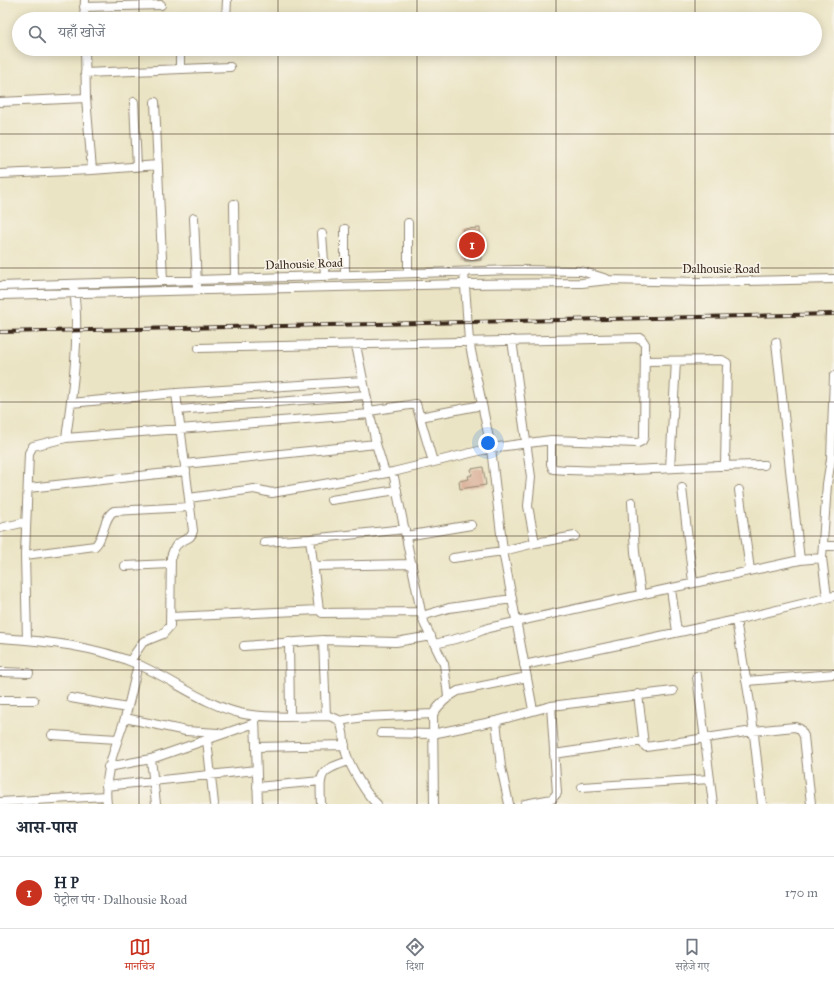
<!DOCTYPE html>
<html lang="hi">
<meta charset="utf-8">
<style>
:root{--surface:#fff;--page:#f2f2f3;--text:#1f2937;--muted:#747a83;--line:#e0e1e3;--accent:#c8321e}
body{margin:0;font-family:"IM FELL Great Primer","Noto Serif Devanagari",serif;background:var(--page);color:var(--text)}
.you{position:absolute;left:488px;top:443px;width:14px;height:14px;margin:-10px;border:3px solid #fff;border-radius:50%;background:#1a73e8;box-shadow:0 0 0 6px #1a73e833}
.badge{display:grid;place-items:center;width:26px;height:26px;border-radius:50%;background:var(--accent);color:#fff;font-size:13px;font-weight:700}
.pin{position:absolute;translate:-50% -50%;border:2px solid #fff;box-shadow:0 1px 4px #0006}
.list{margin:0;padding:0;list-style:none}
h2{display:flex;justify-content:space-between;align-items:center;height:52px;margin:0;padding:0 16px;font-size:17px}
h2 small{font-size:13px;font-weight:400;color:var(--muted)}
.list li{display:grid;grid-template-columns:26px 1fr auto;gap:12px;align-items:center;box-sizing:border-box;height:72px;padding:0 16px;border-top:1px solid var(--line)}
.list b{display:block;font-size:15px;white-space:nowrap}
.list p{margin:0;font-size:13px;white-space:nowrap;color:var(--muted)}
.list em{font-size:13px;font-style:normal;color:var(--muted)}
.icon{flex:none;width:22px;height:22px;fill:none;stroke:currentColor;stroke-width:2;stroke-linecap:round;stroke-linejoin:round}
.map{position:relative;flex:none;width:834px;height:804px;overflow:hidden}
.search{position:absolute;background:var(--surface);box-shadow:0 2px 10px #0003;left:12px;right:12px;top:12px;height:44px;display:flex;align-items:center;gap:10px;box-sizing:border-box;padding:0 14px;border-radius:22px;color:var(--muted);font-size:15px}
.sheet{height:124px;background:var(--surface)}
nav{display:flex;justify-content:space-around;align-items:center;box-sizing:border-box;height:56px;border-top:1px solid var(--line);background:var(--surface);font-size:11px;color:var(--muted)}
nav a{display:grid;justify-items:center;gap:2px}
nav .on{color:var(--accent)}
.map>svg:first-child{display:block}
</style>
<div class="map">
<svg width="834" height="804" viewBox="0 0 834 804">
<rect width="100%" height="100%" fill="#f7f3e8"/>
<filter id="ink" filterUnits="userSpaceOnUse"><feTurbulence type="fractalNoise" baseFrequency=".025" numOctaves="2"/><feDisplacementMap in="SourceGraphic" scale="8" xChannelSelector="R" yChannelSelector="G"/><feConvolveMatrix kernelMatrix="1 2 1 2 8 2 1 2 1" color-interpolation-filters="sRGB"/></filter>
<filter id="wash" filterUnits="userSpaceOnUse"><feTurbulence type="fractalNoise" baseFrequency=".012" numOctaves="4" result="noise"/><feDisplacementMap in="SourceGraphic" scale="16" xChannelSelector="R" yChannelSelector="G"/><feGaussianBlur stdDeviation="0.9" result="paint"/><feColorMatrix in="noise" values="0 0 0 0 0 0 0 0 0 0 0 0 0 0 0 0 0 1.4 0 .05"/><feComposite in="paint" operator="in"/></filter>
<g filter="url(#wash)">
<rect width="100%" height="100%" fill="#ebe4c4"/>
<g id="blocks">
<path fill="#d8aa92" d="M480,228l1,32 -16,1 -2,-32z
M483,467l3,18 -26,4 -1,-8 10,-2 -1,-3 4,-1 -1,-6z"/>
</g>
</g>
<g filter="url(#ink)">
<use href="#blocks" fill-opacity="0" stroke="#938771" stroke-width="1"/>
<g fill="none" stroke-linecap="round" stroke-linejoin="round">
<g stroke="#938771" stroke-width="10">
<path id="minor" d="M84,7l77,-2
M84,19l1,-19
M226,19l1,-19
M85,49l1,49 6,72
M180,49v20
M85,73l145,-6
M0,102l86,-4
M134,102l3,65
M155,102l8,179
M0,174l92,-4 66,-5
M234,204l1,74
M194,218l3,68
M322,234l3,41
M464,272l5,69 22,107 12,103 30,159
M408,273v-50
M345,275v-46
M0,286l516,-16 65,1 26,8
M0,295l464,-11 118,-1 26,-3 91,2 135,-3
M512,340l19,137 -3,29 7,37
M776,342l24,218
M356,345l20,99 9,29
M645,361l77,-1 5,3 -2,102
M71,403l105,-10 187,-12
M178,410l187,-15
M369,411l47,-7 17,58
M420,417l62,-12
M66,438c7,-49 14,-100 8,-150
M551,440v24l2,5c70,5 141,-4 211,-4
M185,464l191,-20
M670,468l6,-107
M393,472l28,140 4,13 19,39 4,32
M28,488l158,-17
M682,488l11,94
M739,490l11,80
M189,498l65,-9 18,4 121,-21 98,-24 60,-8 87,3 4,-2 2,-4 1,-93 -4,-6 -442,10
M331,500l66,-10
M632,502l3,50 6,43
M0,528l26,-6
M406,536l65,-11
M310,539l9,71 3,3 99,-1
M264,542l46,-3 95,-10
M823,546h11
M25,555l70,-9c10,-9 8,-29 19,-35l76,-4
M453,558l50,-7 32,-8 40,-7
M822,558l5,-74 4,-25 3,-83
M125,566l46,-2
M314,566l98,-2
M671,589l6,43
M422,616l27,-8 63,-9
M171,617l148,-7
M736,620l15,89 11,95
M0,638c46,3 95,8 137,26 36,15 68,42 107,50 27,5 58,2 85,2 4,2 9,2 11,6 5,10 3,24 7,34 4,12 20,40 30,48
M27,640l-2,-85 4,-102 4,-7 33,-8 304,-24
M323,640l3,76
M289,642l1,74
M435,644l36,-9 17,-7 312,-68 22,-2 5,39
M244,646l79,-6 73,2 35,-6
M130,661l13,-19 20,-8 7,-8 1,-69c2,-5 3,-11 8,-14 6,-5 12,-3 14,-12l-17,-138
M524,665l212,-45 98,-24
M0,672l29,1
M697,676l16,128
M746,681l88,-7
M638,694l6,51 2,2 107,-16 42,-4 5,2 4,7 7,68
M71,698l56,10
M0,700h34
M125,718l61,13 32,2
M255,718l3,86
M339,721l24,-4 70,-3
M496,721l5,46 8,37
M381,733l51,1 64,-13 55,-15 122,-15
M52,735l65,4
M207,740l7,64
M257,747l88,-2
M554,754l89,-13
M151,759l5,45
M108,767l43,-8 104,-36
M106,786l150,-16
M257,787l64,-6
M582,787l128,-8
M0,802l106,-6
M107,804c-4,-31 9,-57 18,-86 5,-18 9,-36 13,-54
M321,804c-1,-31 -3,-33 28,-43
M434,804l-1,-90c7,-11 14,-17 25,-23l69,-14
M525,804l27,-5 5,-6 -6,-87"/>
</g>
<use href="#minor" stroke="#fff" stroke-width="8"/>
<g stroke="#3b2a1e" stroke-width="4">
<path id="rail" d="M0,332l834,-18"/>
</g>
<use href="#rail" stroke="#f7f3e8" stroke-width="2.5" stroke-dasharray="8" stroke-linecap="butt"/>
</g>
</g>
<path fill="none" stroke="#3b2a1e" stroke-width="1" stroke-opacity="0.55" d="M139,0v19M278,0v19M417,0v19M556,0v19M695,0v19M139,49v755M278,49v755M417,49v755M556,49v755M695,49v755M0,134h834M0,268h834M0,402h834M0,536h834M0,670h834"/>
<g text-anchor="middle" stroke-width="3.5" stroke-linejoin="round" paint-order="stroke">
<g font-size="12" fill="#3b2a1e" stroke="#f7f3e8">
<text transform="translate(304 264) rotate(-2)" y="4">Dalhousie Road</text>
<text x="721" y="273">Dalhousie Road</text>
</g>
</g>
</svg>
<div class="you"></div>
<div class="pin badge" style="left:472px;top:245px">1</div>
<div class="search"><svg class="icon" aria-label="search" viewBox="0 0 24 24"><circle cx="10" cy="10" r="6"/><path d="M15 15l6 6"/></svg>यहाँ खोजें</div>
</div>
<section class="sheet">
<h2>आस-पास<small></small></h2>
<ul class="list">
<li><span class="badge">1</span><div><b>H P</b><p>पेट्रोल पंप · Dalhousie Road</p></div><em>170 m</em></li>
</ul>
</section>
<nav>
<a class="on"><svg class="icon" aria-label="map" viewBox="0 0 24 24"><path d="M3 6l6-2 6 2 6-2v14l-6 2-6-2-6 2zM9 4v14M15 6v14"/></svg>मानचित्र</a>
<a><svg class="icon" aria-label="directions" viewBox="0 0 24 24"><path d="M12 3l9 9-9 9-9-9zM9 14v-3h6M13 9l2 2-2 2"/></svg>दिशा</a>
<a><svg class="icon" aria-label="saved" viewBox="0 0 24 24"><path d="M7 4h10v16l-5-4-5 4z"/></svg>सहेजे गए</a>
</nav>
